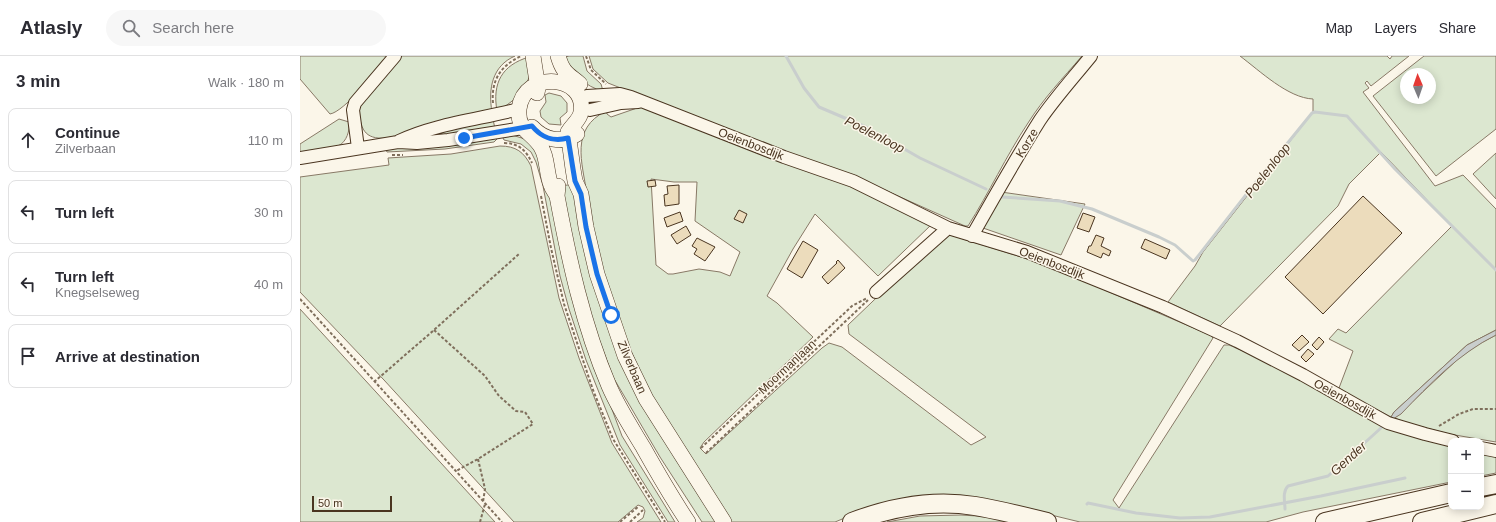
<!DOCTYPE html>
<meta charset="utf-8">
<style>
:root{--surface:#fff;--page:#f7f7f7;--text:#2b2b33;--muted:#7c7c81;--line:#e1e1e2}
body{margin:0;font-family:Helvetica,sans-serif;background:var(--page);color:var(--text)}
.controls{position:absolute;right:12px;bottom:12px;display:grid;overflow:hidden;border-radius:8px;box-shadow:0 2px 10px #0003}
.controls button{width:36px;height:36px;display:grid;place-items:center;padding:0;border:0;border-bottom:1px solid var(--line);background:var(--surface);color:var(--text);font:20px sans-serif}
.compass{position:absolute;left:1100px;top:12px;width:36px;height:36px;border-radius:50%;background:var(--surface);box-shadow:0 2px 10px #0003;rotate:358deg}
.scale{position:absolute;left:12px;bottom:10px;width:80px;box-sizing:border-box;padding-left:4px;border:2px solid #4a3520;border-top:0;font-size:11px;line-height:14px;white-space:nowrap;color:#4a3520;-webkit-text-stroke:3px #fbf6e9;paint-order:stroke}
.stop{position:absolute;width:12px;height:12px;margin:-9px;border:3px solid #1a73e8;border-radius:50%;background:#fff}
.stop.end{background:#1a73e8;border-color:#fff;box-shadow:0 1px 4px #0008}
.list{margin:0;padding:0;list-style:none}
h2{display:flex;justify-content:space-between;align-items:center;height:52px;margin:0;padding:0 16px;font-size:17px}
h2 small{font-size:13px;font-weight:400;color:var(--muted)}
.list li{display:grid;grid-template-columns:26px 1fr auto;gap:12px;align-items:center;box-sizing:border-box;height:64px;margin:0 8px 8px;padding:0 8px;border:1px solid var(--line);border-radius:8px}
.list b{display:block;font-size:15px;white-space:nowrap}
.list p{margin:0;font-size:13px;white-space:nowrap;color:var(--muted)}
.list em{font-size:13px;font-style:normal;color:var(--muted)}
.icon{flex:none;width:22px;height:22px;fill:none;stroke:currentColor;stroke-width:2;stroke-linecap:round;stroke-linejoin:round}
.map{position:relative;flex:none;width:1196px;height:466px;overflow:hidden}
header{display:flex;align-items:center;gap:24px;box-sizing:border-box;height:56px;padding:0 20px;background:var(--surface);border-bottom:1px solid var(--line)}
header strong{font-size:19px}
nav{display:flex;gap:22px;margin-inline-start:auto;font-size:14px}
.search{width:280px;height:36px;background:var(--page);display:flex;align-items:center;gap:10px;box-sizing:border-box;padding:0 14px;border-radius:22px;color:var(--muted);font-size:15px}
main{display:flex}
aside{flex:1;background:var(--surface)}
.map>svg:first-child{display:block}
</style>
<header>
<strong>Atlasly</strong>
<div class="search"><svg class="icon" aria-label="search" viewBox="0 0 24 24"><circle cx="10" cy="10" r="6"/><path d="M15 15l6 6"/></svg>Search here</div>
<nav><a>Map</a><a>Layers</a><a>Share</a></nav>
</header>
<main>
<aside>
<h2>3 min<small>Walk · 180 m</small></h2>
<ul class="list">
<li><svg class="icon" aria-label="ahead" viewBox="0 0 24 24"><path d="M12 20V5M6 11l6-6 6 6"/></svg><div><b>Continue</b><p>Zilverbaan</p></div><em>110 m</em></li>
<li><svg class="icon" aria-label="left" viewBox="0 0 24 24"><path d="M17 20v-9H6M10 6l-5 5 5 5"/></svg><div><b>Turn left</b></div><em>30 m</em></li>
<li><svg class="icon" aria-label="left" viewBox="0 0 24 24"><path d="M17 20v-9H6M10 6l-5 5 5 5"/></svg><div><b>Turn left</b><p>Knegselseweg</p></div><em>40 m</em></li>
<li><svg class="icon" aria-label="arrive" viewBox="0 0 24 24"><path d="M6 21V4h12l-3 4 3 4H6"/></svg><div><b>Arrive at destination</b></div></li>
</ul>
</aside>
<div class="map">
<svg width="1196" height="466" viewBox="0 0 1196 466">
<rect width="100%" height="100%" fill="#fbf6e9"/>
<path fill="#dce7d0" stroke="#887966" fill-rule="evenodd" d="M0,0h89c-9,12 -45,56 -59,58l-30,-35z
M99,0h116c-23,10 -27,33 -23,56l-105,26c-24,2 -26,-10 -29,-30z
M269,0h14l4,15 14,13 2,7c-18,-4 -30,-18 -40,-33z
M289,0h493c-19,22 -39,43 -54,67 -22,33 -39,70 -60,103h-3l-105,-47 -82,-29 -170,-67 -15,-14z
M940,0h147l3,3 2,-3h17l-38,30 -4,-5 -2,2 4,5 -6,4 72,94 28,-11 33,34v121l-29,15 -73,67 -3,5 -31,-16 -21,-13 14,-37 -24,-12 9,-10 8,4 106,-107 -71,-74 -32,32 -11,22 -118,120 -52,-24 27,-36 8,-14 110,-140v-13c-25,-1 -53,-28 -73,-43z
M1124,0h72v73l-60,47 -63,-80zM1106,18h24v24h-24z
M229,1c1,6 2,14 0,20 -3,15 -19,27 -32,34 -5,-28 5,-46 32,-54z
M249,37l12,3 6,7v9l-7,6 1,7 -12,-1 -8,-7 -1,-6 6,-9 -1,-7z
M340,51l188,67 103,51 -53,51 -63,-62 -22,35 -26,47 10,7 36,34 -109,105 -4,6 6,6 116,-106 7,-5 13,4 129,98 15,-8 -137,-103 -1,-9 96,-92 87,27 41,16 138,59 3,3 -100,162 6,8 105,-163h5l49,21 94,53 79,26v37l-148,30 -37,10h-186l-74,-18 -154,11 -17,7h-105c-17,-27 -33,-53 -50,-80 -8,-14 -18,-27 -25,-41 -35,-65 -57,-135 -68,-207 -5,-32 -17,-65 19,-83l1,3 4,3zM351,123l23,3h23l-2,39 45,31 -10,24 -10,-4 -21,-3 -26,5h-5l-12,-9z
M39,63l10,3c1,8 -2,20 -11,24 -5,3 -31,6 -38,8v-10z
M193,63l2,10 -65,9 -1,-5z
M212,79l13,4 14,15 49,192 34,90 53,86h-7l-48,-77 -34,-85 -17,-51 -9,-33 -17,-90 -7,-24 -5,-10 -10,-8 -17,-4 -2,-4z
M196,81l1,2 -3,3 -49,7 -58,3 -2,-4z
M200,90c16,0 24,6 31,20l28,132 20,60 33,85 49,79h-24l6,-4 2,-7 -2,-4 -5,-2 -20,17h-104l-130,-142 -84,-88v-115l89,-12 -1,-7 63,-4z
M1196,97v46l-23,-25z
M273,128l21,101 122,237h-14l-42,-65 -47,-80 -28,-75 -23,-116z
M701,136l84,12 -24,51 -78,-27z
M0,253l195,213h-195z
M1196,279v107l-47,-8 -45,-12 -9,-4 64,-60 20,-14z
M1181,396l15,3v18l-15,3z
M661,459l49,3 16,4h-139l33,-6z"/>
<path fill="#c9cecd" stroke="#887966" d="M1196,274v5c-38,19 -66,49 -95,79l-8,5 -2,-2 3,-5 73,-67z"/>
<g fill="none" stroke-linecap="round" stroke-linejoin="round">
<path stroke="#c9cecd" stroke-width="3" d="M486,0l18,32 15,19 47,20 54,31 66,31
M702,141l58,4 32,8 67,28 16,8 18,16 2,-1 61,-78 56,-69 3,-1 32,4 48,53 101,101
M787,448l1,-1 48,10 44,5 30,-1 111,-21 84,-18
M985,453c0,-7 -3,-17 3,-23l40,-10 53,-48"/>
</g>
<path fill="#ecdcbc" stroke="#4a3520" d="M355,124l1,6 -8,1 -1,-6z
M379,129v19l-14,2 -1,-11 4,-1 -1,-8z
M1063,140l39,37 -79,81 -38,-37z
M439,154l8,4 -4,9 -9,-4z
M380,156l3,9 -16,6 -3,-9z
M783,157l12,4 -6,15 -12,-4z
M386,170l5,9 -14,9 -6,-9z
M796,179l8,3 -3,8 10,5 -2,5 -6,-3 -2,5 -14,-6 2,-6h2z
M397,182l18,9 -10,14 -11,-7 3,-5 -5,-3z
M845,183l25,11 -4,9 -25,-11z
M503,185l15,9 -16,28 -15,-9z
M538,204l7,8 -17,16 -6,-7 15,-14 -1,-1z
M1002,279l7,7 -10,9 -7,-6z
M1019,281l5,5 -7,8 -5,-5z
M1008,293l6,5 -8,8 -5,-5z"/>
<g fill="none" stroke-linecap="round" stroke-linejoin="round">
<g stroke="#4a3520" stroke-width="14">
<path id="minor" d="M287,40l33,-2 11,3 153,60 69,24 95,47 79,24 136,55 74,34 66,34 85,48 37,11 28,7
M290,54l31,-7 17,-1
M99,85c35,-17 82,-22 120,-32
M58,92l-5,-38 2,-7 40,-47
M0,102l98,-16 19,1 31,-3 75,-12
M672,180c22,-39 44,-78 68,-116 15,-22 34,-43 51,-64
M576,236l72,-64
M1181,392l15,3"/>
</g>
<g stroke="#4a3520" stroke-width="16">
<path id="major" d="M233,0l5,32 -1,5
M258,0c5,17 9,17 22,28
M232,71c12,13 30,17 45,7
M258,130l-1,10c12,64 26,129 52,190 9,21 22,41 34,61 14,25 29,51 45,75
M257,140c-2,-4 -5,-7 -6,-11 -5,-12 -3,-27 -10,-38 -9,-15 -24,-16 -22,-38 5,-40 68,-34 62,3 -1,8 -9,13 -13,20l5,37 2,12 6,13 5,33 11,47 28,82 21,43 78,123"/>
</g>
<g stroke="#4a3520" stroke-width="20">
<path id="highway" d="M1181,431l15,-3
M552,466c39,-15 81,-23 123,-16 24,4 48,10 72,16
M1025,466l126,-29
M1122,466l74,-18"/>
</g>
<path stroke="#7f6f5c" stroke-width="2" stroke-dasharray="3 2" stroke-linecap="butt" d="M286,0l5,14 15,14
M193,47c-2,-22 7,-37 28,-47
M204,87c14,0 22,7 28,20
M92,99h11
M241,140l10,52 13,56 29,86 20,49 52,83
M0,243l202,223
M134,274l51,46 14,20 17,15 9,1 8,12 -55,35 -22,12
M74,326l60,-52 85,-76
M1139,370l20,-12 14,-5h23
M401,392l151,-142 15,-8
M406,397l162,-153
M178,403l7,30 -2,13
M180,466l5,-18
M320,466l19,-16
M330,466l13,-12"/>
<use href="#minor" stroke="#fbf6e9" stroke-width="12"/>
<use href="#major" stroke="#fbf6e9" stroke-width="15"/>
<use href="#highway" stroke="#fbf6e9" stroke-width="18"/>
</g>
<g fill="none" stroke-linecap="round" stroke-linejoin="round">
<path stroke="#1a73e8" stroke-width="5" d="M164,82l68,-12c10,12 21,16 36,12l5,31 2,12 6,13 5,33 11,47 14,41"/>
</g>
<g text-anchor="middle" stroke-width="3" stroke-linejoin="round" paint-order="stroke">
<g font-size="12" fill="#4a3520" stroke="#fbf6e9">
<text transform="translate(727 87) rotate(-59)" y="4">Korze</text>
<text transform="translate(451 88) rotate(21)" y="4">Oeienbosdijk</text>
<text transform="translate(752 207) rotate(21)" y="4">Oeienbosdijk</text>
<text transform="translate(332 311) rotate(67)" y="4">Zilverbaan</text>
<text transform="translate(487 311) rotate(-43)" y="4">Moormanlaan</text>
<text transform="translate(1045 343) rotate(29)" y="4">Oeienbosdijk</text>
</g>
<g font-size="13" font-style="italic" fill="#4a3520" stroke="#fbf6e9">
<text transform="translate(575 78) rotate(27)" y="5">Poelenloop</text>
<text transform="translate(967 114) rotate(-52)" y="5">Poelenloop</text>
<text transform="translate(1048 402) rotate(-42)" y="5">Gender</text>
</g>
</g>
</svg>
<div class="controls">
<button>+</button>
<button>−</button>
</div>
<svg class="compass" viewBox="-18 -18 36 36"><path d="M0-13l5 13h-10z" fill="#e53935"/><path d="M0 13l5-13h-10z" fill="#7c7c81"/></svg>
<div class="scale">50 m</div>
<div class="stop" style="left:311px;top:259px"></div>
<div class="stop end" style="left:164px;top:82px"></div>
</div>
</main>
